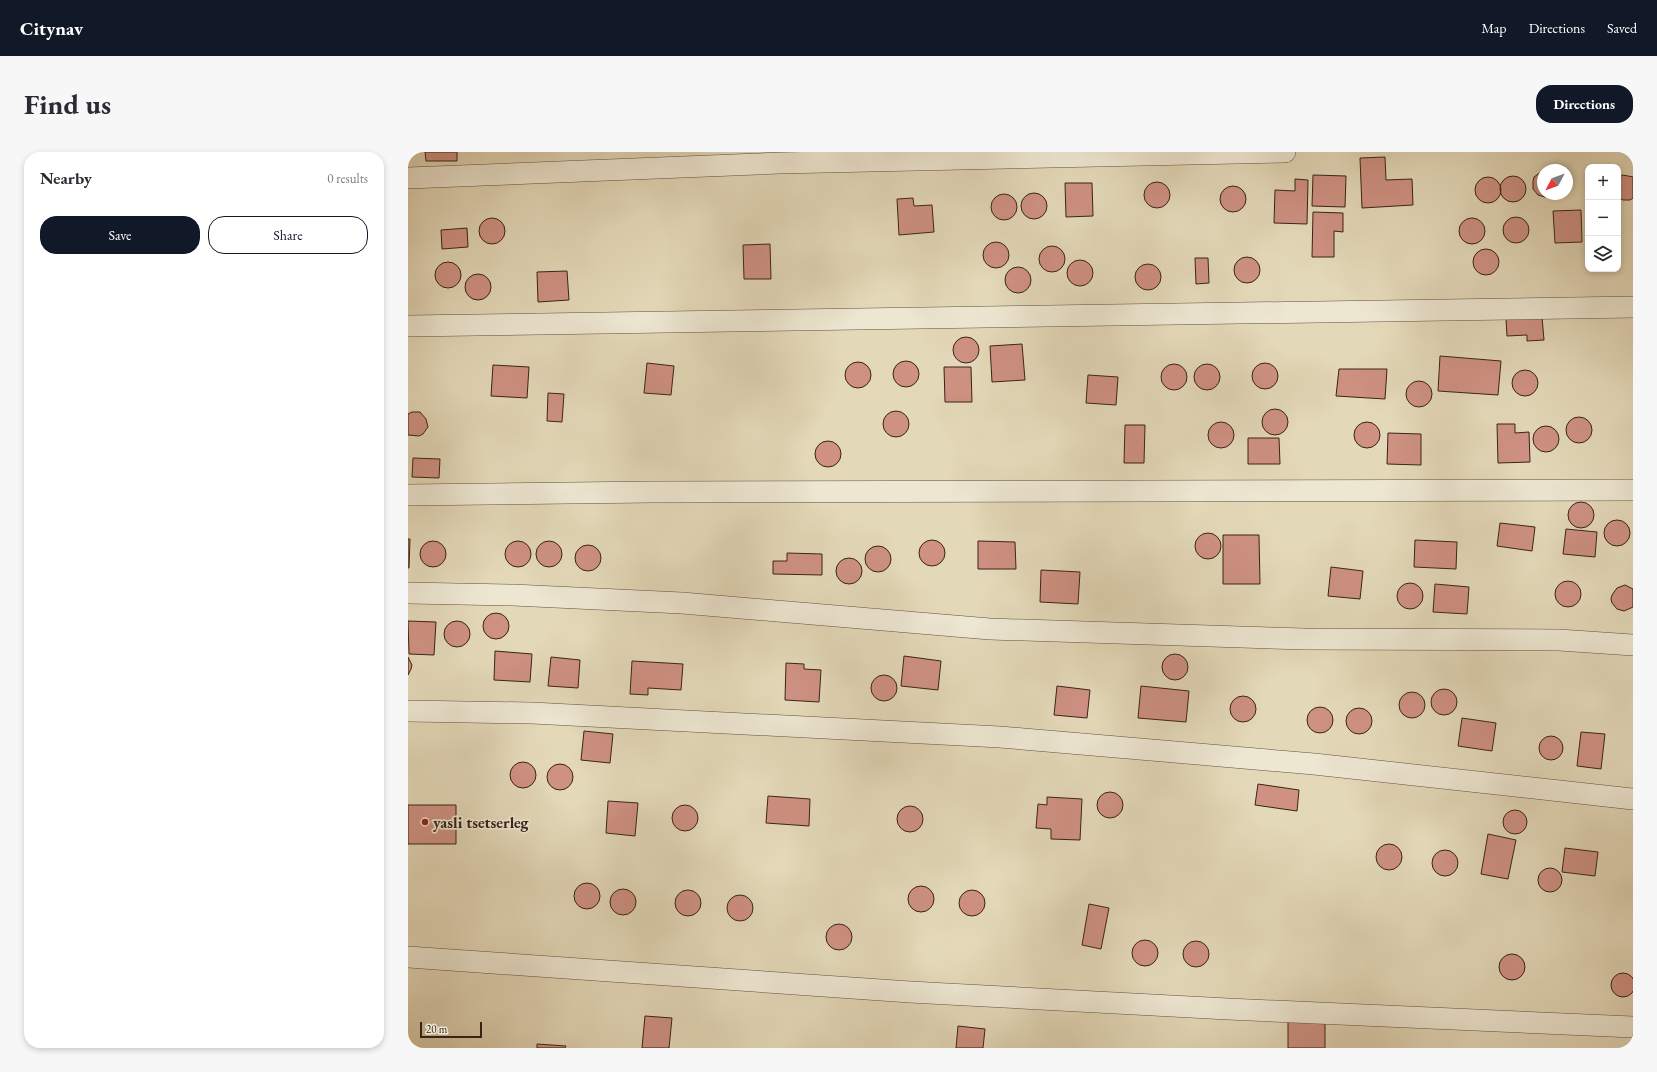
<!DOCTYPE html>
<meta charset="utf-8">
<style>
:root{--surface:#fff;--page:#f7f7f7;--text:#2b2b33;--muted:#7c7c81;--line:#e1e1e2;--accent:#111827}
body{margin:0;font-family:"EB Garamond",serif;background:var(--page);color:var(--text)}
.controls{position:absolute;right:12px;top:12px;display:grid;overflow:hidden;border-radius:8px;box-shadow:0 2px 6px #0003}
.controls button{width:36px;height:36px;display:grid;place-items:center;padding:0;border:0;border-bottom:1px solid var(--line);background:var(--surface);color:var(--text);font:20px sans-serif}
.compass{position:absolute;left:1129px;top:12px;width:36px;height:36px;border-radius:50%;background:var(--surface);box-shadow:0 2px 6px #0003;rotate:229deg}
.scale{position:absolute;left:12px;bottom:10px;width:62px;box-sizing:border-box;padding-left:4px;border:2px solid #392319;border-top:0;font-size:11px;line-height:14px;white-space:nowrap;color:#392319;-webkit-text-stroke:3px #ede6d1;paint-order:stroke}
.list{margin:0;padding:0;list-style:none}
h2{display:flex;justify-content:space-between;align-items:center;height:52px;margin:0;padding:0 16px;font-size:17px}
h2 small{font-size:13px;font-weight:400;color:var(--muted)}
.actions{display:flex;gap:8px;padding:12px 16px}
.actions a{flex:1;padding:9px 0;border:1px solid var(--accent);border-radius:16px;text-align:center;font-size:14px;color:var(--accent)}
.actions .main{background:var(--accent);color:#fff}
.icon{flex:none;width:22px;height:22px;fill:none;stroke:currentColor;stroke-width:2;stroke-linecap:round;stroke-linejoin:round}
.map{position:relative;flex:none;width:1225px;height:896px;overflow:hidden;border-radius:16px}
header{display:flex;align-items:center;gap:24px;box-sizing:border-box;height:56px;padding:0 20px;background:var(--accent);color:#fff}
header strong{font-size:19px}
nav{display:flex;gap:22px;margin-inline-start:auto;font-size:14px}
.intro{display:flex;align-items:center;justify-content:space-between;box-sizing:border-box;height:96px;padding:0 24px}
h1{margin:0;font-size:28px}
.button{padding:10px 18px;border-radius:16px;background:var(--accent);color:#fff;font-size:14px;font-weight:700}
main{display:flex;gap:24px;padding:0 24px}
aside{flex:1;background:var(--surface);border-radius:16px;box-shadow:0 2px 6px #0003}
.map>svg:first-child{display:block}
</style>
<header>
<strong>Citynav</strong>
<nav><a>Map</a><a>Directions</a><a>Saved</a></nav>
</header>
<div class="intro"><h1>Find us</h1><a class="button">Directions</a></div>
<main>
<aside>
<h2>Nearby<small>0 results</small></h2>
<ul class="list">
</ul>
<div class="actions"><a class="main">Save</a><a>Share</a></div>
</aside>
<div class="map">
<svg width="1225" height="896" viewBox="0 0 1225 896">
<rect width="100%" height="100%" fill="#e3d8b8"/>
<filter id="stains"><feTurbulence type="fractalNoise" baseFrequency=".005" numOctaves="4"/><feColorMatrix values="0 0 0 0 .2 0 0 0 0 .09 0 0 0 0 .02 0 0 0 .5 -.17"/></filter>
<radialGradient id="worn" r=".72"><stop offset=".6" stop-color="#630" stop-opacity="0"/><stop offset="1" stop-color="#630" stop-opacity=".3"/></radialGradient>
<path fill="#ce9182" stroke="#392319" d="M17,0h32v9h-31z
M977,5l1,23 26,-1 1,26 -51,3 -2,-50z
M1133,20h2v22h10l-4,2 -4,1 -7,-2 -5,-6v-8l1,-4z
M905,23l33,1 -1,31 -33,-1z
M1215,23l10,2v21l-3,2h-7l-5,-3v-19z
M1092 37a13 13 0 1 1 26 0a13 13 0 1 1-26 0Z
M1067 38a13 13 0 1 1 26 0a13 13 0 1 1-26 0Z
M887,27l13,1 -1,44 -33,-1 1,-33 20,1z
M736 43a13 13 0 1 1 26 0a13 13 0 1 1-26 0Z
M657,31h27l1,33 -27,1z
M812 47a13 13 0 1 1 26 0a13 13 0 1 1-26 0Z
M613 54a13 13 0 1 1 26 0a13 13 0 1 1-26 0Z
M583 55a13 13 0 1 1 26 0a13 13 0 1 1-26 0Z
M505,46l1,8 18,-1 2,27 -35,3 -2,-36z
M1173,58l1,32 -27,1 -2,-32z
M905,60l30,1v19l-9,-1v26h-22z
M1095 78a13 13 0 1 1 26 0a13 13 0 1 1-26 0Z
M71 79a13 13 0 1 1 26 0a13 13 0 1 1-26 0Z
M1051 79a13 13 0 1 1 26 0a13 13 0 1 1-26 0Z
M59,76l1,19 -26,2 -1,-19z
M575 103a13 13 0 1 1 26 0a13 13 0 1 1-26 0Z
M362,92l1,35h-27l-1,-34z
M631 107a13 13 0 1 1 26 0a13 13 0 1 1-26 0Z
M1065 110a13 13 0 1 1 26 0a13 13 0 1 1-26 0Z
M826 118a13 13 0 1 1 26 0a13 13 0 1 1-26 0Z
M787,106h13l1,25 -13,1z
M659 121a13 13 0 1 1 26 0a13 13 0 1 1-26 0Z
M27 123a13 13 0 1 1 26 0a13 13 0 1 1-26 0Z
M727 125a13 13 0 1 1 26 0a13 13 0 1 1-26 0Z
M597 128a13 13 0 1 1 26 0a13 13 0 1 1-26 0Z
M159,119l2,29 -31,2 -1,-30z
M57 135a13 13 0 1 1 26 0a13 13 0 1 1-26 0Z
M1134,165l2,23 -17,1v-6l-20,1 -1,-17z
M545 198a13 13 0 1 1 26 0a13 13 0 1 1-26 0Z
M614,192l3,36 -33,2 -2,-36z
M1032,204l61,5 -3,34 -60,-4z
M485 222a13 13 0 1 1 26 0a13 13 0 1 1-26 0Z
M437 223a13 13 0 1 1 26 0a13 13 0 1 1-26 0Z
M239,211l27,3 -3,29 -27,-2z
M844 224a13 13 0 1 1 26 0a13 13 0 1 1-26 0Z
M786 225a13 13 0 1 1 26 0a13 13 0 1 1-26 0Z
M753 225a13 13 0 1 1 26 0a13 13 0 1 1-26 0Z
M85,213l36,2 -2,31 -36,-2z
M536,215h27l1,35h-27z
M931,217h48l-2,30 -49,-3z
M1104 231a13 13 0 1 1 26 0a13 13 0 1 1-26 0Z
M680,223l30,2 -2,28 -30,-2z
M998 242a13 13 0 1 1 26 0a13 13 0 1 1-26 0Z
M140,241l16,1 -2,28 -15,-1z
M854 270a13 13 0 1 1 26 0a13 13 0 1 1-26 0Z
M475 272a13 13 0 1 1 26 0a13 13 0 1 1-26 0Z
M4,260h8l6,7 2,8 -5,7 -4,2 -11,-1v-21z
M1158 278a13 13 0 1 1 26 0a13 13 0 1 1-26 0Z
M946 283a13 13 0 1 1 26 0a13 13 0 1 1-26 0Z
M800 283a13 13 0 1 1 26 0a13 13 0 1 1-26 0Z
M1089,272h18v9l14,-1 1,30 -32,1z
M717,273h20l-1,38h-20z
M1125 287a13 13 0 1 1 26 0a13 13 0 1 1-26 0Z
M980,281l33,1v31l-34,-1z
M840,286h31l1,26h-32z
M407 302a13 13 0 1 1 26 0a13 13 0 1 1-26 0Z
M5,306l27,1 -1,19 -27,-1z
M1160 363a13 13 0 1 1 26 0a13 13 0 1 1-26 0Z
M1196 381a13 13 0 1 1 26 0a13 13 0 1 1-26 0Z
M1092,371l35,4 -3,24 -35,-5z
M1158,377l31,3 -2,25 -32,-3z
M787 394a13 13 0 1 1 26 0a13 13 0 1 1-26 0Z
M815,383h36l1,49h-37z
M0,387h2l-1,29h-1z
M1007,388l42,2 -1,27 -42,-2z
M511 401a13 13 0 1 1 26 0a13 13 0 1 1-26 0Z
M570,389l37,1 1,27h-38z
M12 402a13 13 0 1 1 26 0a13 13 0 1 1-26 0Z
M128 402a13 13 0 1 1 26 0a13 13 0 1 1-26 0Z
M97 402a13 13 0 1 1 26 0a13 13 0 1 1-26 0Z
M167 406a13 13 0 1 1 26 0a13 13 0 1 1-26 0Z
M457 407a13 13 0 1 1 26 0a13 13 0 1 1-26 0Z
M379,401l35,1v21l-49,-1v-13h14z
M428 419a13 13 0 1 1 26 0a13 13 0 1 1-26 0Z
M923,415l32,4 -3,28 -32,-3z
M633,418l39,2 -2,32 -38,-2z
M1147 442a13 13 0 1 1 26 0a13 13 0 1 1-26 0Z
M989 444a13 13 0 1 1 26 0a13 13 0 1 1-26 0Z
M1027,432l34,3 -2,27 -34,-2z
M1217,433l8,4v18l-9,4 -7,-2 -5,-6 -1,-4 1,-4 5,-7z
M75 474a13 13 0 1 1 26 0a13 13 0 1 1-26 0Z
M0,469l28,1 -2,33 -25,-1z
M36 482a13 13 0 1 1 26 0a13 13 0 1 1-26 0Z
M87,499l37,3 -2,28 -36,-2z
M754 515a13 13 0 1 1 26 0a13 13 0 1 1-26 0Z
M496,504l37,5 -3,29 -37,-4z
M0,505l4,8 -1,4 -3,6z
M143,505l29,3 -2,28 -30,-2z
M224,509l51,3 -2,26 -33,-2v7l-18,-1z
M378,511l18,1v5l17,1 -2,32 -34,-2z
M463 536a13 13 0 1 1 26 0a13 13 0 1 1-26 0Z
M649,534l33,4 -3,28 -33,-3z
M733,534l48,5 -3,31 -48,-4z
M1023 550a13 13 0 1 1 26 0a13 13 0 1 1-26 0Z
M991 553a13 13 0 1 1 26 0a13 13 0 1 1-26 0Z
M822 557a13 13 0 1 1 26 0a13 13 0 1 1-26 0Z
M899 568a13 13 0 1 1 26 0a13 13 0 1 1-26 0Z
M938 569a13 13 0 1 1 26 0a13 13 0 1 1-26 0Z
M1054,566l34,5 -4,28 -34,-5z
M176,579l29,3 -3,29 -29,-3z
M1173,580l24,2 -4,35 -24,-3z
M1131 596a12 12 0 1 1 24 0a12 12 0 1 1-24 0Z
M102 623a13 13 0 1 1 26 0a13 13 0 1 1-26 0Z
M139 625a13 13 0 1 1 26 0a13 13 0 1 1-26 0Z
M850,632l41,6 -2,21 -42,-6z
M689 653a13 13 0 1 1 26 0a13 13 0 1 1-26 0Z
M360,644l42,3 -1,27 -43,-3z
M639,645l35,2 -2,41 -29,-1v-10l-15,-1 2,-24 9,1z
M200,649l30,2 -3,33 -29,-3z
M0,653h48v39h-48z
M264 666a13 13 0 1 1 26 0a13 13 0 1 1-26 0Z
M489 667a13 13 0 1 1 26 0a13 13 0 1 1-26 0Z
M1095 670a12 12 0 1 1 24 0a12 12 0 1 1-24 0Z
M1080,682l28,6 -8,39 -27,-5z
M968 705a13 13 0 1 1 26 0a13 13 0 1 1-26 0Z
M1157,696l33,4 -3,24 -33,-4z
M1024 711a13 13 0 1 1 26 0a13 13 0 1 1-26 0Z
M1130 728a12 12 0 1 1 24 0a12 12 0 1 1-24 0Z
M166 744a13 13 0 1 1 26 0a13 13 0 1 1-26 0Z
M500 747a13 13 0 1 1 26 0a13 13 0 1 1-26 0Z
M202 750a13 13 0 1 1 26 0a13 13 0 1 1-26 0Z
M267 751a13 13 0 1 1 26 0a13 13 0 1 1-26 0Z
M551 751a13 13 0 1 1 26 0a13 13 0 1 1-26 0Z
M319 756a13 13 0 1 1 26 0a13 13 0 1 1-26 0Z
M681,752l20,4 -8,41 -19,-4z
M418 785a13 13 0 1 1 26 0a13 13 0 1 1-26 0Z
M724 801a13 13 0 1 1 26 0a13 13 0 1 1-26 0Z
M775 802a13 13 0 1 1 26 0a13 13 0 1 1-26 0Z
M1091 815a13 13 0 1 1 26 0a13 13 0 1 1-26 0Z
M1203 833a12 12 0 1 1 24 0a12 12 0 1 1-24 0Z
M237,864l27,2 -3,30h-27z
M880,868h37v28h-37z
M550,874l27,3 -2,19h-27z
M129,892l29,2 -1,2h-28z"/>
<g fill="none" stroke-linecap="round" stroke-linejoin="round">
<g stroke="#645041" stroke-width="22">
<path id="street" d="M0,26l372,-15 505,-11
M0,174l1225,-19
M0,343l244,-3 981,-2
M0,441l105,2 169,8 308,26 315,10 254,1 74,5
M0,559l124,2 468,24 314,27 319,35
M0,805l502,35 318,17 405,18"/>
</g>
<use href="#street" stroke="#ede6d1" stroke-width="21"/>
</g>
<circle fill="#8f2418" stroke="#ede6d1" stroke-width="1.5" cx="17" cy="670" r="4"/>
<g text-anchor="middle" stroke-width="3.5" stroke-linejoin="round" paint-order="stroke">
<g font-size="16" font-weight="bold" fill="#392319" stroke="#ede6d1" text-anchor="start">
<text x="25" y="676">yasli tsetserleg</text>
</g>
</g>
<rect width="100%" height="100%" filter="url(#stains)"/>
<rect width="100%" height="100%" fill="url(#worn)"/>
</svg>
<div class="controls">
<button>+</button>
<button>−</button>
<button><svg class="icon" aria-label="layers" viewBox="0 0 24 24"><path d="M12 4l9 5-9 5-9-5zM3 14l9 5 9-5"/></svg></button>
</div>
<svg class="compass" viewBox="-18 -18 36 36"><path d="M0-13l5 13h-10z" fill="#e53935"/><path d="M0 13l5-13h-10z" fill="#7c7c81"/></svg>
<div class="scale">20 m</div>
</div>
</main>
